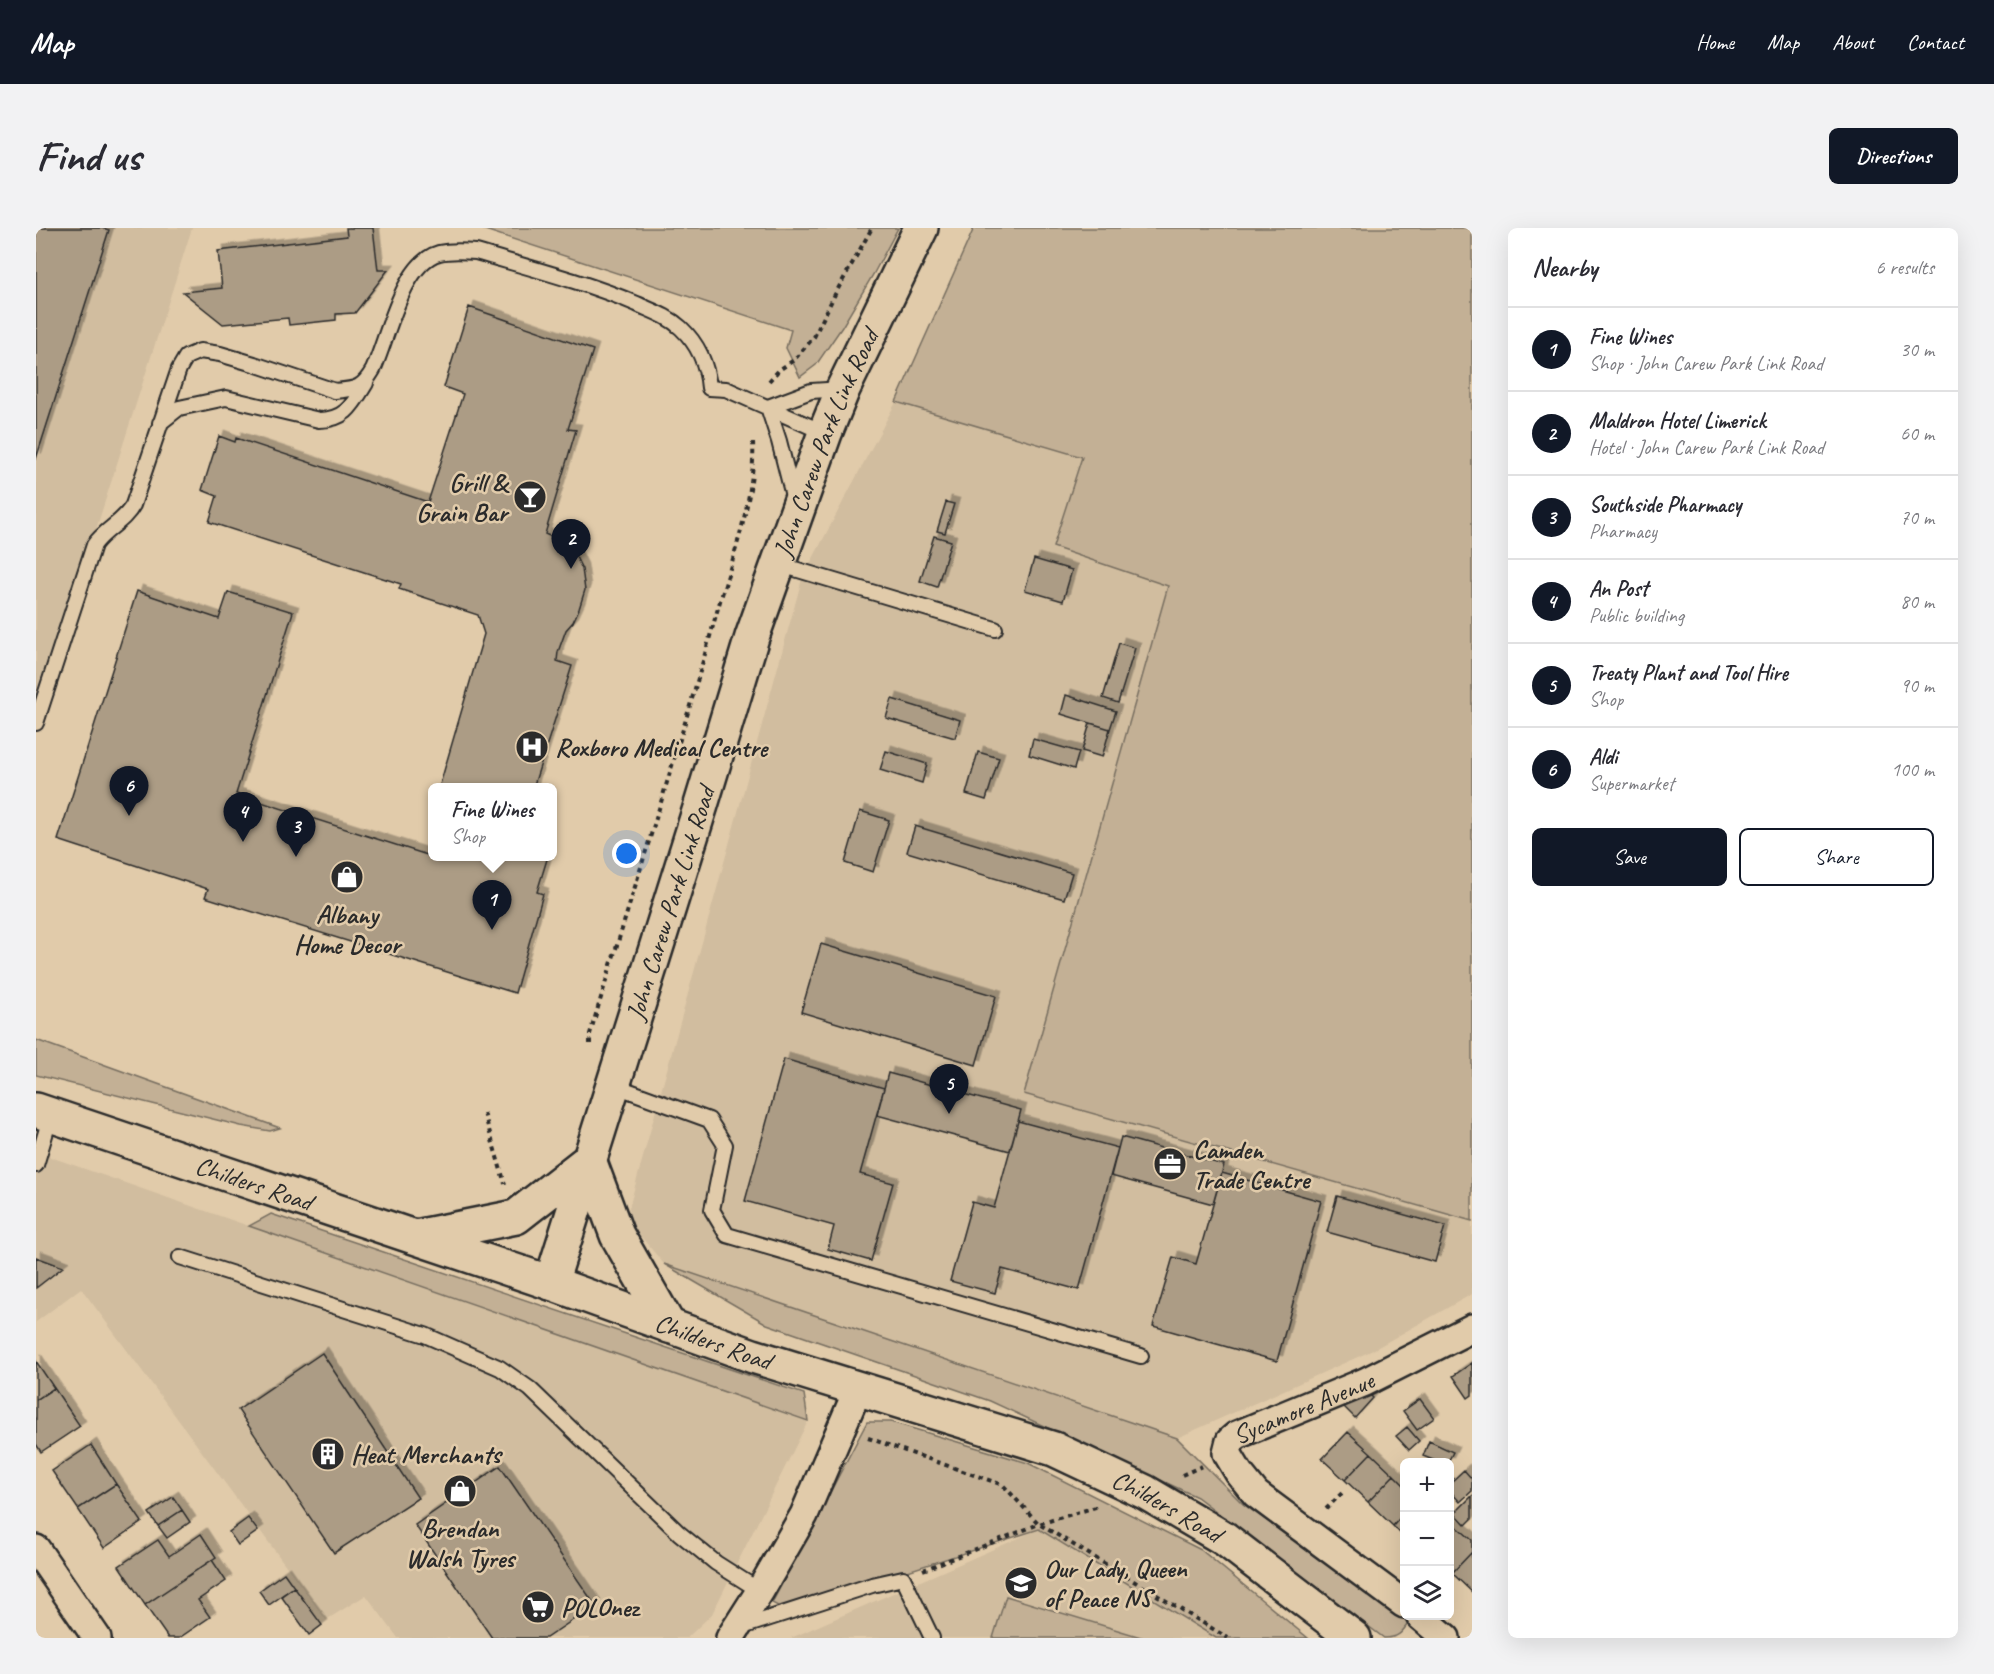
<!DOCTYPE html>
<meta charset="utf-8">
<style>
:root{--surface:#fff;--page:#f2f2f3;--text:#2b2b33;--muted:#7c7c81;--line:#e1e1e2;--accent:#111827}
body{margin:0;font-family:Caveat,sans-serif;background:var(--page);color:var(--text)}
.controls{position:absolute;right:18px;bottom:18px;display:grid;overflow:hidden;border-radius:9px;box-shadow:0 6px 24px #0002}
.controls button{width:54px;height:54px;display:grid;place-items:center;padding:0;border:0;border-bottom:2px solid var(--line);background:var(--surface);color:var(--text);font:30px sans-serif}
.you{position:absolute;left:591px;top:626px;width:21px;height:21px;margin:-15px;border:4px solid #fff;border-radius:50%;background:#1a73e8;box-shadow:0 0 0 9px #1a73e833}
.badge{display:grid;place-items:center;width:39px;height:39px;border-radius:50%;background:var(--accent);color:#fff;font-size:20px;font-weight:700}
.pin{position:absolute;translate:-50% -50px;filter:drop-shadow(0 2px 3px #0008)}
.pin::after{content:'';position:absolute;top:32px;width:21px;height:18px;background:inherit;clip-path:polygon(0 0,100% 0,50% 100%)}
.popup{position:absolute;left:392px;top:555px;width:129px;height:78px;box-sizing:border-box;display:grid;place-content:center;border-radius:9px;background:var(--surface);filter:drop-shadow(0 2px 4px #0005);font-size:20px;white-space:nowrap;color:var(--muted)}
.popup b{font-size:22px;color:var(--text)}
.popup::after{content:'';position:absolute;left:50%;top:100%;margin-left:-12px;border:12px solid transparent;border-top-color:var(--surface)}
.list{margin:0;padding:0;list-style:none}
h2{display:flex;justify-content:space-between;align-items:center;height:78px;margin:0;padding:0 24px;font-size:26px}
h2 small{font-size:20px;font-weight:400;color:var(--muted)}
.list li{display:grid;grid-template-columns:39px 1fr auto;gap:18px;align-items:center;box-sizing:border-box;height:84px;padding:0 24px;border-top:2px solid var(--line)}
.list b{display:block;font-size:22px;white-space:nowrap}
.list p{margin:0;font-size:20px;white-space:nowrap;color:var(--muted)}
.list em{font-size:20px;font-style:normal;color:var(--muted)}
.actions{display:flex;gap:12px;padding:18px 24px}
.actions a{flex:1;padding:14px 0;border:2px solid var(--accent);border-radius:9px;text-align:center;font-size:21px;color:var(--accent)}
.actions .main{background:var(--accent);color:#fff}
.icon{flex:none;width:33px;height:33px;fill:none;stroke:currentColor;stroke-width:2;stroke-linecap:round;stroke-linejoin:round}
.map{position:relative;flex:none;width:1436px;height:1410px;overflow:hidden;border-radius:9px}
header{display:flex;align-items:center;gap:36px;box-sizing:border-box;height:84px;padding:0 30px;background:var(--accent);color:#fff}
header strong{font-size:28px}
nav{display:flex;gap:33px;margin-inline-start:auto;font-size:21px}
.intro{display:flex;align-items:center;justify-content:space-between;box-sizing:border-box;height:144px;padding:0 36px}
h1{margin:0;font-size:42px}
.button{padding:15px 27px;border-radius:9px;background:var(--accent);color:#fff;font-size:21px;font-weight:700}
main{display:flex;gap:36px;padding:0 36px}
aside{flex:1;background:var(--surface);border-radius:9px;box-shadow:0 6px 24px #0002}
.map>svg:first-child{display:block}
</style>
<header>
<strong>Map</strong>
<nav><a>Home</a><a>Map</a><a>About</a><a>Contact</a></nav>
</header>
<div class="intro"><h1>Find us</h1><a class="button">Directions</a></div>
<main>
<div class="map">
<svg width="1436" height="1410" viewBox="0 0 1436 1410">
<defs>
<filter id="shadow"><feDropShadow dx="5.5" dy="-5.5" stdDeviation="0" flood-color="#0004"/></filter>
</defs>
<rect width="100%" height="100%" fill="#e1cbaa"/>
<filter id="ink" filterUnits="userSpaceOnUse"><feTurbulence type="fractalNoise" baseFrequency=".0167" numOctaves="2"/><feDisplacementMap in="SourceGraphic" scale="12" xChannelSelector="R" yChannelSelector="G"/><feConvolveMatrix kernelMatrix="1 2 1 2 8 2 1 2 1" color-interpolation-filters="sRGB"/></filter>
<g filter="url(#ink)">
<path fill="#d1bd9f" d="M0,0h156l-156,490z
M860,174l187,55 -30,90 115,38 -144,509 448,127v73l-101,57 -194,87 -513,-174 -38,-45 176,-640z
M0,924l772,269 -96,193 -25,24h-289l-32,-43 -40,25 -245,-332 -45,34z
M1003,1301l177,109h-425z"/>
<path fill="#c3b095" stroke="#776e60" stroke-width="1.5" d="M443,0h419l-24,45 -32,54 -26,38 -16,12 -14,-29 5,-18z
M938,0h498v993l-448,-127 144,-508 -115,-39 29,-90 -186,-55z
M0,812l244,88 -10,3 -29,-5 -205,-51z
M235,986l533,180 4,27 -559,-195z
M628,1036l513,174 66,66 166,118c-7,11 -11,16 -25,16l-187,-141 -207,-96 -223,-77z
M831,1194h24l137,41 173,87 107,88h-92l-177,-109 -253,81 -14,-7z
M970,1368l138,42h-151z"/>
<path fill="#ac9c85" stroke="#2b2b2b" stroke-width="1.5" filter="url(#shadow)" d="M0,0h66l7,2 -73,229z
M310,0h27l5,42h10l-33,43 -19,1v6l-47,5 -1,-7 -65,6 -40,-32 39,-4 -4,-37 129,-15z
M433,79l124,43 -25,79 8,1 -31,104 9,4 19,13 9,18 3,21 -6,19 -6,13 -7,8 -8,22 -1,9 15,5 -39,122h-94l45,-154 -6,-19 -79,-26 2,-5 -192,-62 8,-26 -15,-6 17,-54 16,6 1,-4 192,64 35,-108 -19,-7z
M910,274l8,2 -9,29 -8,-2z
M898,308l17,5 -14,46 -17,-6z
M998,331l38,11 -9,31 -38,-11z
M101,363l82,28 9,-27 65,20 -57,182 210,67 1,-5h101l-11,36 6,2 -28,99 -310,-96 3,-8 -150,-49z
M1083,415l16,5 -17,55 -15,-5z
M1030,467l50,16 -6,18 -49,-15z
M856,471l68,21 -5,18 -69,-20z
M1054,495l20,6 -8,28 -20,-6z
M997,511l46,13 -5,17 -45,-14z
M850,523l41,13 -5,19 -42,-13z
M942,524l21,6 -13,42 -20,-6z
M824,583l29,9 -16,52 -28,-9z
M879,598l157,47 -8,26 -157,-47z
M785,716l175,52 -20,69 -175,-53z
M748,831l100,29 -24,86 33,9 -22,78 -43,-12 6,-23 -89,-25z
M852,845l133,37 -11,41 -133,-36z
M982,893l100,27 -39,142 -77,-21 -7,24 -45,-12 22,-79 22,6z
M1085,909l103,28 -11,39 -102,-28z
M1186,945l99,28 -44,160 -124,-35 20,-69 23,7z
M1301,968l108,30 -10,36 -108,-30z
M0,1029l27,10 -27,21z
M286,1125l96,145 -84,55 -96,-143z
M0,1133l18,27 -18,12z
M1436,1135v32l-4,3 -15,-22z
M18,1160l26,38 -39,26 -5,-8v-44z
M1330,1163l7,7 -18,20 -14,-14z
M1384,1171l14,19 -17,12 -14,-19z
M1371,1199l12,14 -10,9 -13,-14z
M1312,1204l23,21 -26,27 -23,-21z
M1393,1213l24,11 -5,10h-10l-15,-6z
M55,1217l25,39 -38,25 -26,-38z
M1335,1225l23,22 -26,27 -23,-22z
M464,1238l95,139 -49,33h-54l-77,-113z
M1428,1242l8,9v12l-12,11 -10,-11v-8z
M1358,1247l10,10v28l-11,13 -25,-24z
M80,1256l26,38 -38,26 -26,-39z
M1436,1268v23l-6,6 -11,-12z
M137,1269l9,13 -24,16 -9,-13z
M146,1282l8,12 -23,16 -9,-12z
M1368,1285v24l-11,-11z
M212,1290l10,13 -20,14 -9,-13z
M1418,1296l18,16v12l-20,21 -2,-2v-42z
M165,1306l15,23 -71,48 -26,-39 39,-26 11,16z
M1436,1324v40l-20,-19z
M176,1332l14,21 -28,19 12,17 -31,21h-11l-23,-33z
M248,1345l10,14 -25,18 -10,-14z
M258,1359l28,38 -13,10 -28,-39z"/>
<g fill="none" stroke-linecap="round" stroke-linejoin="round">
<g stroke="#2b2b2b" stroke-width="18">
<path id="service" d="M124,195l19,-15 47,-10 93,22c27,0 34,-16 47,-37
M758,272l-15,-59 -11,-34 43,-16 32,-2
M742,336l217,65
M0,495l58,-178c11,-16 30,-23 39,-40l46,-136 7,-12 14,-6 20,3 34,10 81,27c21,-2 27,-2 38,-21 15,-32 29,-107 66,-117 12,-3 25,-2 37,-1 54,16 109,30 161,52 15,7 31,12 44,24 18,17 26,36 28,60l17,1 99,44
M577,857l96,35 16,25 -13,65 15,25 414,121
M0,937l15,-50
M144,1029l245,78 75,33 30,21 149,144 37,30 44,28
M703,1400l133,-43 31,-7 29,60"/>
</g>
<g stroke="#2b2b2b" stroke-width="32">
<g id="minor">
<path d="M0,1321l61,89"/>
<path id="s1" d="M1368,1376l-148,-110 -17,-21 -12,-20 3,-12 7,-6 128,-53 107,-54"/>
<path d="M1384,1388l26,22"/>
<path d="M694,1410l30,-47 44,-76 54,-126"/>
</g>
</g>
<g stroke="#2b2b2b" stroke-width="38">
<g id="secondary">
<path id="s2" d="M0,882l515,173 202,73 301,93 91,43 80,47 129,99"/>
<path d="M380,1009l100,-20 73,-57 28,75 52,91"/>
<path id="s3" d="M515,1055l150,-478 51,-168 73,-204 18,-44 78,-161"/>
</g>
</g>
<path stroke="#2b2b2b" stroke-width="4" stroke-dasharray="4.5 4.5" stroke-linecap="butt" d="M733,153l10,-11 15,-10 20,-23 20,-41 38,-68
M554,816v-10c42,-140 87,-279 126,-419 15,-53 40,-118 37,-173
M448,885l21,71
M832,1210l135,47 36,39 189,114
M1146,1247l20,-9
M1290,1281l17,-17
M887,1342l116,-46 60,-18"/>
<use href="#service" stroke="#e1cbaa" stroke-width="14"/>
<use href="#minor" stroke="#e1cbaa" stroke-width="27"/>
<use href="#secondary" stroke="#e1cbaa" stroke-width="33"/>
</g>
</g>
<defs>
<g id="bar-disc" transform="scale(1.725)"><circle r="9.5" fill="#2b2b2b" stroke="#e1cbaa"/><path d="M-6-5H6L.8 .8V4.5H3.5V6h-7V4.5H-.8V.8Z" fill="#fff"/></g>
<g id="hospital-disc" transform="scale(1.725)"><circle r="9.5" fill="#2b2b2b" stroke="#e1cbaa"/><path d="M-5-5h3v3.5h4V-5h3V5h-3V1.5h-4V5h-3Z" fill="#fff"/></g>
<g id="shop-disc" transform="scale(1.725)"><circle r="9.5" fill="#2b2b2b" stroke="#e1cbaa"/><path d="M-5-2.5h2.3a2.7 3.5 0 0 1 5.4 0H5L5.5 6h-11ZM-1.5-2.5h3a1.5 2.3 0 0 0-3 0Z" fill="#fff"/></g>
<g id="office-disc" transform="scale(1.725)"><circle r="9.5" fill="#2b2b2b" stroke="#e1cbaa"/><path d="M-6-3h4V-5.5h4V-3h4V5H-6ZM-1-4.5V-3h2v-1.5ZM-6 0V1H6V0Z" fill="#fff"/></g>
<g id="building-disc" transform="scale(1.725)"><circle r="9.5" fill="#2b2b2b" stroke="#e1cbaa"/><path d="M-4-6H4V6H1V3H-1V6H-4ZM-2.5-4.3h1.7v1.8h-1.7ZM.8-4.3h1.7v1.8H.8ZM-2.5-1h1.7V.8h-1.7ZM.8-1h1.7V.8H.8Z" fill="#fff"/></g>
<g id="school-disc" transform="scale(1.725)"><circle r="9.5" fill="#2b2b2b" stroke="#e1cbaa"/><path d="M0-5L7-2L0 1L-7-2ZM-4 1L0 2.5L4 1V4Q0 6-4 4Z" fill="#fff"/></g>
<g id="supermarket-disc" transform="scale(1.725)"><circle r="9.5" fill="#2b2b2b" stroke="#e1cbaa"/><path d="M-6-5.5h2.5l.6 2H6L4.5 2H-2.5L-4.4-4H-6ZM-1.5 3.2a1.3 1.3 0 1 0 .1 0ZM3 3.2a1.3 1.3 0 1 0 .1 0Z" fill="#fff"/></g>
</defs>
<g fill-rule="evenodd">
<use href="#bar-disc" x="494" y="269"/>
<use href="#hospital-disc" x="496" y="519"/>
<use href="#shop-disc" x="311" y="649"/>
<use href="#office-disc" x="1134" y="936"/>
<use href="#building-disc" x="292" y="1226"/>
<use href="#shop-disc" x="424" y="1263"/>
<use href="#school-disc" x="985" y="1355"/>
<use href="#supermarket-disc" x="502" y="1379"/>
</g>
<g text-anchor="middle" stroke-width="5" stroke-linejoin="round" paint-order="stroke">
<g font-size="26" fill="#2b2b2b" stroke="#e1cbaa">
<text dy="9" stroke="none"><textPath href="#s3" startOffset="884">John Carew Park Link Road</textPath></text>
<text dy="9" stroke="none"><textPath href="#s3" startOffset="398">John Carew Park Link Road</textPath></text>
<text dy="9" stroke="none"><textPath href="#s2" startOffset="230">Childers Road</textPath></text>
<text dy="9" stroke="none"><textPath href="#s2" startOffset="716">Childers Road</textPath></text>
<text dy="9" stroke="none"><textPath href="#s1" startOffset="328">Sycamore Avenue</textPath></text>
<text dy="9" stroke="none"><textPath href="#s2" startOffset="1200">Childers Road</textPath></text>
</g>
<g font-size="26" font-weight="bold" fill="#2b2b2b" stroke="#e1cbaa" text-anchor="start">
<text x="471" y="263" text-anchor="end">Grill &amp;<tspan x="471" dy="30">Grain Bar</tspan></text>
<text x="519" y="528">Roxboro Medical Centre</text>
<text x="311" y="695" text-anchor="middle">Albany<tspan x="311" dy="30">Home Decor</tspan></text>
<text x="1157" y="930">Camden<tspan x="1157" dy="30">Trade Centre</tspan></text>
<text x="315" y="1235">Heat Merchants</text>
<text x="424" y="1309" text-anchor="middle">Brendan<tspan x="424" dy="30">Walsh Tyres</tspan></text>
<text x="1008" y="1349">Our Lady, Queen<tspan x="1008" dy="30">of Peace NS</tspan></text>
<text x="525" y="1388">POLOnez</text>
</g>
</g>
</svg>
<div class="controls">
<button>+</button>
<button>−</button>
<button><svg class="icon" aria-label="layers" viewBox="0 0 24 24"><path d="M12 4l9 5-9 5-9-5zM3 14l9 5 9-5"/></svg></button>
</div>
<div class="you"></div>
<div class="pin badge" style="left:456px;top:702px">1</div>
<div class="popup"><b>Fine Wines</b>Shop</div>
<div class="pin badge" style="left:535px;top:341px">2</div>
<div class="pin badge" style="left:260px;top:629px">3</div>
<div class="pin badge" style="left:207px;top:614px">4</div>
<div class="pin badge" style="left:913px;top:886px">5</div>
<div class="pin badge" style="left:93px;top:588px">6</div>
</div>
<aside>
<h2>Nearby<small>6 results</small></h2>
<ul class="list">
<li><span class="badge">1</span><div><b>Fine Wines</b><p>Shop · John Carew Park Link Road</p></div><em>30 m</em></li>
<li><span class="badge">2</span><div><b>Maldron Hotel Limerick</b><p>Hotel · John Carew Park Link Road</p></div><em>60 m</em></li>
<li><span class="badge">3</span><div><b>Southside Pharmacy</b><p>Pharmacy</p></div><em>70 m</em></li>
<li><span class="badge">4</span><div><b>An Post</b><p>Public building</p></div><em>80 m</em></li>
<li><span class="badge">5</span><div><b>Treaty Plant and Tool Hire</b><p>Shop</p></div><em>90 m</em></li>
<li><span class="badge">6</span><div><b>Aldi</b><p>Supermarket</p></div><em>100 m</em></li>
</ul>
<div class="actions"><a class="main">Save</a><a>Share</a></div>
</aside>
</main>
